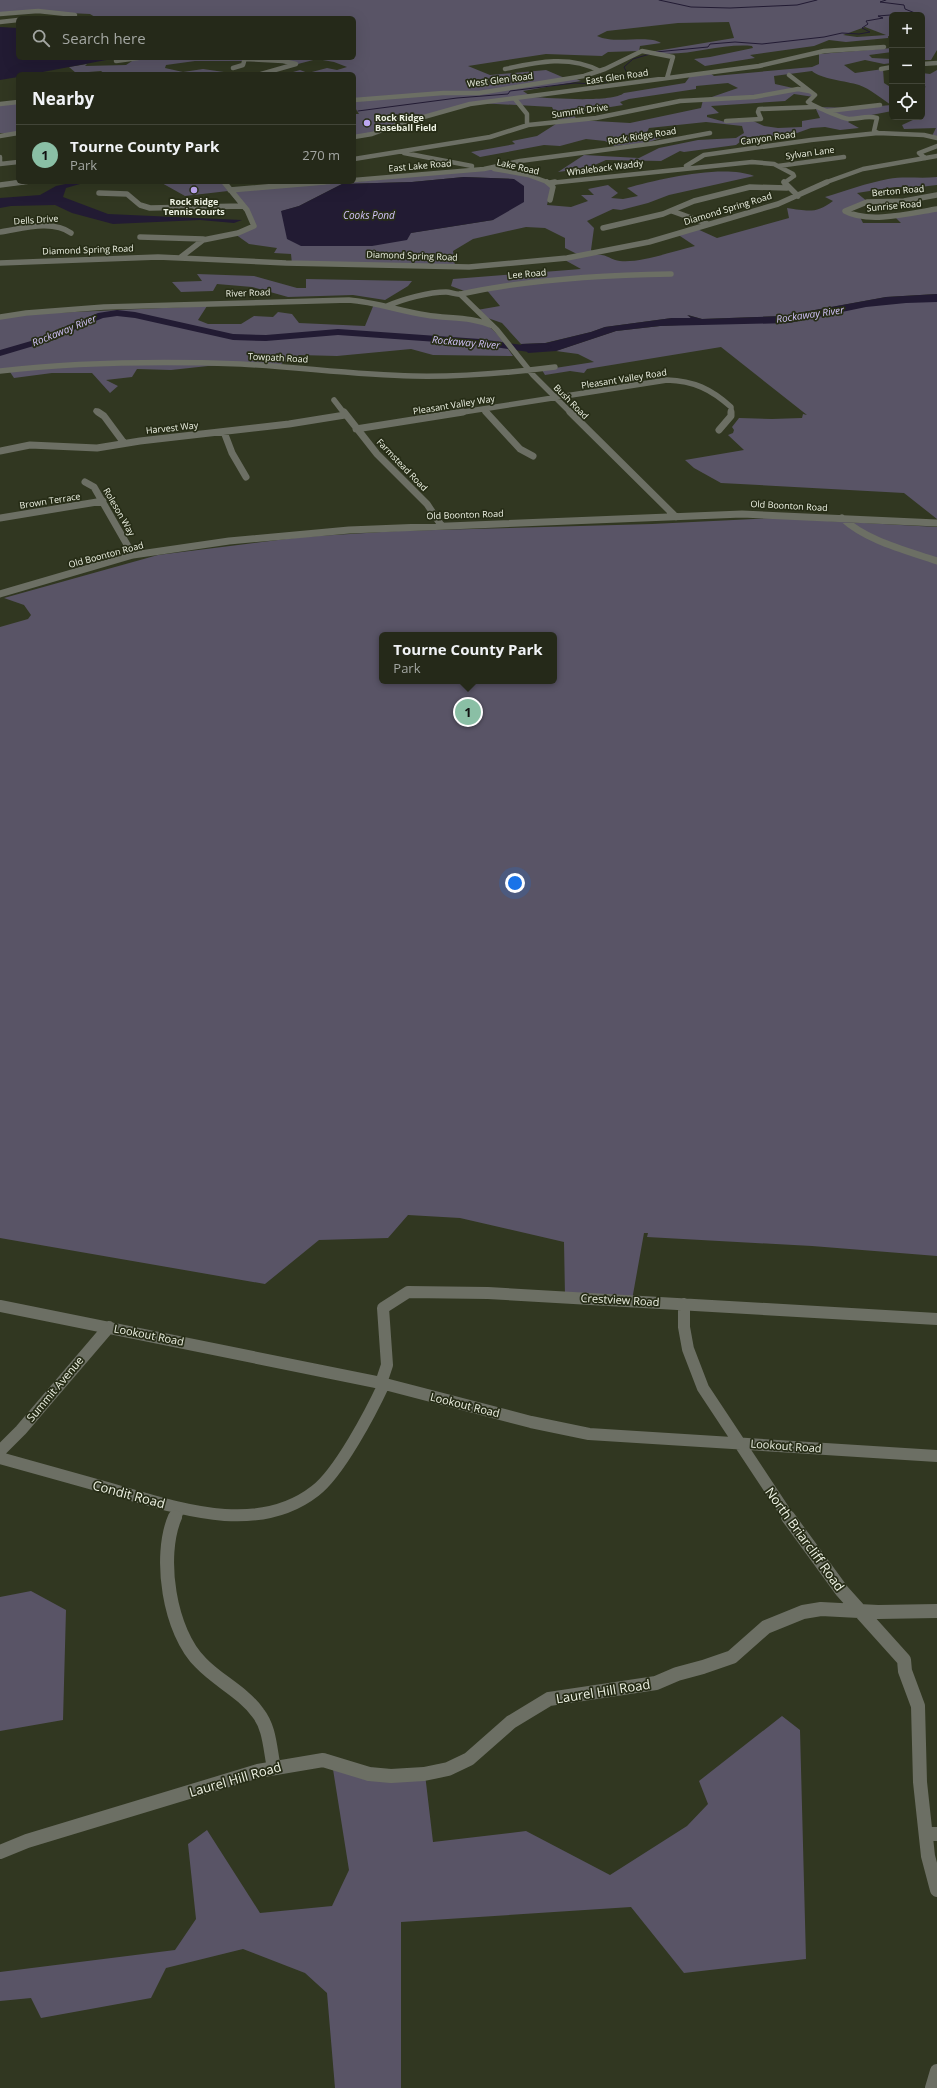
<!DOCTYPE html>
<meta charset="utf-8">
<style>
:root{--surface:#252919;--page:#2d3122;--text:#f1f3f6;--muted:#a3a6a2;--line:#424538;--accent:#8abfa5}
body{margin:0;font-family:"Open Sans",sans-serif;background:var(--page);color:var(--text)}
.controls{position:absolute;right:12px;top:12px;display:grid;overflow:hidden;border-radius:6px;box-shadow:0 4px 16px #0002}
.controls button{width:36px;height:36px;display:grid;place-items:center;padding:0;border:0;border-bottom:1px solid var(--line);background:var(--surface);color:var(--text);font:20px sans-serif}
.you{position:absolute;left:515px;top:883px;width:14px;height:14px;margin:-10px;border:3px solid #fff;border-radius:50%;background:#1a73e8;box-shadow:0 0 0 6px #1a73e833}
.badge{display:grid;place-items:center;width:26px;height:26px;border-radius:50%;background:var(--accent);color:#111;font-size:13px;font-weight:700}
.pin{position:absolute;translate:-50% -50%;border:2px solid #fff;box-shadow:0 1px 4px #0006}
.popup{position:absolute;left:379px;top:632px;width:178px;height:52px;box-sizing:border-box;display:grid;place-content:center;border-radius:6px;background:var(--surface);filter:drop-shadow(0 1px 3px #0005);font-size:13px;white-space:nowrap;color:var(--muted)}
.popup b{font-size:15px;color:var(--text)}
.popup::after{content:'';position:absolute;left:50%;top:100%;margin-left:-8px;border:8px solid transparent;border-top-color:var(--surface)}
.list{margin:0;padding:0;list-style:none}
h2{display:flex;justify-content:space-between;align-items:center;height:52px;margin:0;padding:0 16px;font-size:17px}
h2 small{font-size:13px;font-weight:400;color:var(--muted)}
.list li{display:grid;grid-template-columns:26px 1fr auto;gap:12px;align-items:center;box-sizing:border-box;height:60px;padding:0 16px;border-top:1px solid var(--line)}
.list b{display:block;font-size:15px;white-space:nowrap}
.list p{margin:0;font-size:13px;white-space:nowrap;color:var(--muted)}
.list em{font-size:13px;font-style:normal;color:var(--muted)}
.icon{flex:none;width:22px;height:22px;fill:none;stroke:currentColor;stroke-width:2;stroke-linecap:round;stroke-linejoin:round}
.map{position:relative;flex:none;width:937px;height:2088px;overflow:hidden}
.search{position:absolute;background:var(--surface);box-shadow:0 4px 16px #0002;left:16px;top:16px;width:340px;height:44px;display:flex;align-items:center;gap:10px;box-sizing:border-box;padding:0 14px;border-radius:6px;color:var(--muted);font-size:15px}
.panel{position:absolute;background:var(--surface);box-shadow:0 4px 16px #0002;left:16px;top:72px;width:340px;height:112px;border-radius:6px}
.map>svg:first-child{display:block}
</style>
<div class="map">
<svg width="937" height="2088" viewBox="0 0 937 2088">
<rect width="100%" height="100%" fill="#313721"/>
<path fill="#595466" fill-rule="evenodd" d="M0,0h937v50l-6,10h-9v-45h-30v22l-4,-1v2l-42,4 -17,-2 -15,6 -64,9 5,3 -50,8 -11,-7 16,-2 43,-9 -1,-2c-34,-3 -68,13 -102,6l84,-14 -5,-16 -51,1 -71,8 -10,5c19,9 51,-2 64,7l-21,3 -1,5 -31,1 -6,4 -56,-2 -78,12 22,9 56,-5 21,9 7,-1 7,3 -58,10 9,6c18,1 80,6 92,-4l61,-10 6,-8 19,-2 4,3 98,-9 7,-3v-10l73,-6v4l-23,3 3,3 20,1v4l-8,1 -19,-4 -21,5 11,8 28,-4 1,14 8,5v23l-41,8 -3,3 11,6 -19,2 -15,-3 -14,1 -14,5 -26,3 1,3c-9,2 -24,7 -32,3l-4,3 -52,7 -4,-1 -19,10 -55,-1 -18,8 -30,4 26,-17 55,3 20,-10 39,-8 38,-2 8,-5 -2,-7 -36,-4 -57,6 -2,4 14,6 -15,5 -32,3 -9,-5 -19,-2 -26,7 -16,-1 -64,12 -9,-5 44,-8 -3,-3 25,-5 22,-14 -7,-15 -74,-4 -124,34v-23h5l-5,-8 1,-26 -1,-6h-68l14,-4 8,3 19,-5 10,2 10,-3 -13,-5 -17,-3 -19,5 -24,-3h-79l-29,4 -1,3 18,4 20,-3 28,4 -4,1h-122l-4,-3 -25,2 -7,-6 18,-3 -2,2 41,-1 9,-6 16,-1h203v-40h-260l1,-1 -5,-3 -43,-2 -47,2zM865,27l21,8 -29,2 -14,-2zM812,71c9,8 34,10 47,14 11,4 22,13 32,20l-32,3 -44,-1 5,11 -18,3v6l-24,1 -14,-2 -13,-6 -26,2 -18,-5v-2l12,-2 -8,-7 74,-5 9,-7 20,3 -3,-5 -36,-8 -1,-8zM728,83l10,5 -35,12 -2,8 -71,15 -53,-3 -4,-7 50,-8 -3,-3 9,-3 67,-10v-3z
M937,70v68l-5,-2 4,-8 -32,1 -2,-4 13,-6 -3,-2h10v-29l4,-1 -4,-2v-12l8,1z
M18,101v33l-18,-1v-29z
M489,169l38,6 25,9 -5,21 24,2 17,-6 -7,-6h13l-6,-6 20,-4 10,8 -7,5 12,1 15,-3 -11,-8c33,-9 96,-24 127,-12l-85,19 -21,8 -27,7 -8,-1 -26,12 7,7 -3,22 5,5c9,-2 15,5 24,6 22,2 53,-10 75,-15l-18,-12 18,-6 22,10 72,-20 -2,-10c21,3 29,6 46,-7l-8,-4c20,-6 42,-14 63,-18 16,-3 33,0 49,-2v8l-17,2h-25l-38,6 11,9 -22,12 14,3 3,6h38l-9,-9 45,-5v85l-51,3 -104,19 -80,3 -14,-4 4,4 -20,-1 -67,9 -14,5 -46,11 -24,1 -19,-21 -20,-7 -5,-6 23,-4 -15,-18 -18,4 -16,-6 2,-7 128,-10 -18,-10 18,-3 -16,-8v-10l-20,-10 -19,-1 -53,12 -20,12 2,15 -163,-2 -1,-10 -17,-1 3,-5 -28,-4 -14,-10 20,-11 -27,-32 -43,5 -25,-14h62l7,8 125,-8zM464,177l50,2 -21,41 -83,13 -128,-22 17,-5 43,-22 70,-2z
M197,274l57,2 43,12h9v-9l106,2 -4,5 -23,14 -32,-5 -65,2 -36,-10 -35,-3 -4,7 -32,1 -9,-10 30,-1z
M937,299v220l-33,-26 -183,-10 -27,-15 -9,-8 59,-10 -16,-15 5,-2 1,-3 -2,-3 7,-9 33,1 30,-1 1,-4 4,1 -86,-68 -134,22 -3,4 -14,-2 -25,4 -3,-5 52,-8 -16,-8 -22,-3 60,-20 44,-5 99,-5 106,-16z
M374,304l108,19c15,6 22,21 31,33l-80,-1 -22,-6 -74,7 -38,-1 -18,9 -73,2 -37,4 -34,-1 -5,8 -26,3 12,6 -8,7 -18,-20h-40l-38,5 -4,-6 -10,1v-54l30,-5 177,-8 -9,14 10,4h33l13,-8 19,1 5,-5 14,2 7,9 66,3z
M774,518l163,9v729l-125,-10 -165,-9 1,-4h-4l-12,67 -67,-4 -1,-54 -104,-24 -52,-3 -20,23 -69,2 -54,44 -265,-46v-611l28,-8 3,-4 -7,-10 -20,-7 154,-43 144,-18 96,-6 254,-7zM382,635h172v46h-172z
M31,1591l35,19 -3,110 -63,11v-134z
M782,1716l18,14 6,229 -122,14 -53,-66 -230,15v166h-66l-8,-95 -22,-20 -62,-24 -77,19 -15,30 -110,20 -10,-20 -31,3v-29l175,-22 21,-31 -8,-75 19,-14 53,83 72,-7 17,-36 -17,-107 93,11 8,68 93,-11 84,44 77,-49 21,-22 -9,-23z"/>
<path fill="#221b33" d="M0,27l18,1v30h99l-85,16h-14v3l-18,3z
M464,177l50,2 10,7v16l-31,18 -82,13 -4,7 -35,6h-71l-14,-7 -6,-28 18,-5 43,-22 70,-2z
M75,182h12l-21,6 -3,9 45,17 134,6 -8,3 -34,-3 -87,4 -41,-11 -17,-8 -44,1 -11,2v-10l40,-3 16,-9z
M937,294v8l-31,1 -40,4 -77,16 -129,3 -44,5 -60,20 -28,2 -7,-9 25,-1 45,-11 14,-5 67,-9h19l-4,-3 15,4 80,-3 104,-19z"/>
<g fill="none" stroke-linecap="round" stroke-linejoin="round">
<path stroke="#221b33" stroke-width="1" d="M659,0l32,7 39,1 67,-3 20,-5
M656,52l52,-5 2,-3 25,-2 27,2 62,-7 18,-4 17,1 11,-2 -8,-4 6,-4 -2,-3 17,-3 -5,-2 37,-3 -10,-4 -1,-4 -24,-3 6,-2
M358,111l99,-13 51,-4 2,-3 65,-8 22,1 26,-6 4,-5 -3,-6 9,-8 17,-5"/>
<path fill="#221b33" fill-rule="evenodd" d="M117,310l18,2 98,22 33,1 72,-6 142,10 49,7 18,-2 5,3 -5,3 -18,2 -49,-7 -142,-10 -72,6 -33,-1 -98,-22 -18,-2 -14,2 -66,27 -37,11v-6l31,-9 67,-28z"/>
<path stroke="#6c6f64" stroke-width="4.5" d="M0,14l38,-3 37,4
M0,22l18,-2
M244,59l39,2 13,3 -35,10
M116,61l22,-3
M922,64l15,-1
M233,68l10,-3 2,-7
M505,69c33,-7 64,-14 95,2
M881,69l11,-2
M789,75l26,20 -7,7c3,3 36,17 41,17 10,0 18,-4 28,-1l-3,13 4,2
M515,99l12,15v11
M354,100l89,-7h36l105,-17 21,-7 37,-18 31,6 -6,21
M0,104l18,-2
M828,111l52,-6
M726,121l35,-2 -3,-7 1,-3 56,-2
M0,136l18,-3
M354,137l18,-3 27,-10 71,-20 289,-38 65,-15 60,-4
M404,153l68,13
M0,157v7l18,-2
M925,158l-6,-5 18,-7
M354,159l136,-22 38,-12 68,-7 84,-17 74,-4 44,-8 11,2
M686,166l18,-11 107,-15 67,-7 46,2 13,3
M778,166l66,-9
M494,169l34,6 22,8
M354,180l130,-11 36,-8 136,-18 54,-10
M224,182l1,1
M14,183l13,-1
M312,183l18,-1
M550,183l202,-21 22,2 19,10 1,2 -10,7
M824,183l39,-14 74,-13"/>
<path stroke="#6c6f64" stroke-width="5.5" d="M547,182l6,5 -3,13
M784,182l14,14
M550,183l5,-1
M0,185l23,-3
M230,190l94,-8
M99,193l28,1 13,11 10,3 93,-2
M937,195l-33,6 -37,1 -22,9c23,13 67,2 92,-2
M672,211l36,13
M603,228l60,-14 31,-13 56,-14 37,1
M0,232c21,-3 52,-13 71,1
M140,237l63,2
M181,257l22,-17 35,-7 16,-7 -7,-16 -23,-28
M0,263l158,-6 128,6 183,4 98,-9 82,-16 129,-38 49,-22
M460,294l37,36 36,45 38,38
M387,306c16,-7 42,-14 59,-14 5,0 10,3 15,2 69,-15 140,-19 210,-20
M0,317l26,-4 78,-6 245,-7c26,2 51,11 77,15 22,4 45,1 67,11
M0,371c80,-9 161,-10 241,-7 58,3 115,11 172,12 48,1 95,-3 142,-9
M334,400l10,13
M484,410l3,3
M96,411l3,2
M457,413l210,-33c27,1 44,9 64,27v6"/>
<path stroke="#6c6f64" stroke-width="7" d="M98,412l6,4 20,27
M344,412l33,42 50,50 14,21
M486,412l34,37 13,7
M570,412l106,105
M356,429l107,-17
M719,430l12,-14v-4
M224,432l8,21 14,24
M0,451l30,-6 67,3 43,-7 149,-17 56,-9
M85,482l9,5 39,68
M0,518l103,-17
M842,518c25,23 63,32 95,43
M0,594l133,-39 96,-14 120,-11 393,-16 195,9"/>
<path stroke="#6c6f64" stroke-width="12" d="M684,1304v23l4,22 15,39 86,130
M0,1306l381,77 150,39 58,12 348,22
M381,1383l6,-18 -4,-57 25,-16 80,1 449,26
M0,1451l21,-21 88,-103
M0,1458c37,10 74,21 111,31 64,18 145,48 204,2 24,-18 56,-79 69,-107
M175,1518l4,-10"/>
<path stroke="#6c6f64" stroke-width="14" d="M175,1517c-17,39 -6,115 26,146 17,18 42,29 57,50 12,15 12,37 16,55
M788,1517l54,74 62,69 1,11 13,35 2,76 8,74 9,34
M926,1834h11
M0,1852l27,-11 231,-70 65,-11 46,14 22,2 33,-2 24,-5 21,-10 42,-37 38,-23 107,-16 21,-9 26,-7 29,-10 34,-30 37,-15 18,-3 57,3 59,-1
M932,2088l5,-17"/>
</g>
<g fill="#bfa9f4" stroke="#272d17" stroke-width="1.5">
<circle cx="367" cy="123" r="4"/>
<circle cx="194" cy="190" r="4"/>
</g>
<g text-anchor="middle" stroke-width="3.5" stroke-linejoin="round" paint-order="stroke">
<g font-size="9" fill="#eef2e4" stroke="#272d17">
<text transform="translate(617 77) rotate(-8)" y="3">East Glen Road</text>
<text transform="translate(500 80) rotate(-7)" y="3">West Glen Road</text>
<text transform="translate(580 111) rotate(-8)" y="3">Summit Drive</text>
<text transform="translate(642 136) rotate(-9)" y="3">Rock Ridge Road</text>
<text transform="translate(768 138) rotate(-8)" y="3">Canyon Road</text>
<text transform="translate(810 153) rotate(-8)" y="3">Sylvan Lane</text>
<text transform="translate(420 166) rotate(-5)" y="3">East Lake Road</text>
<text transform="translate(518 167) rotate(13)" y="3">Lake Road</text>
<text transform="translate(605 168) rotate(-7)" y="3">Whaleback Waddy</text>
<text transform="translate(898 191) rotate(-5)" y="3">Berton Road</text>
<text transform="translate(894 206) rotate(-5)" y="3">Sunrise Road</text>
<text transform="translate(728 209) rotate(-17)" y="3">Diamond Spring Road</text>
<text transform="translate(36 220) rotate(-4)" y="3">Dells Drive</text>
<text transform="translate(88 250) rotate(-2)" y="3">Diamond Spring Road</text>
<text transform="translate(412 256) rotate(2)" y="3">Diamond Spring Road</text>
<text transform="translate(527 274) rotate(-5)" y="3">Lee Road</text>
<text transform="translate(248 293) rotate(-2)" y="3">River Road</text>
<text transform="translate(278 358) rotate(3)" y="3">Towpath Road</text>
<text transform="translate(624 379) rotate(-9)" y="3">Pleasant Valley Road</text>
<text transform="translate(571 402) rotate(45)" y="3">Bush Road</text>
<text transform="translate(454 405) rotate(-9)" y="3">Pleasant Valley Way</text>
<text transform="translate(172 428) rotate(-6)" y="3">Harvest Way</text>
<text transform="translate(402 465) rotate(46)" y="3">Farmstead Road</text>
<text transform="translate(50 501) rotate(-9)" y="3">Brown Terrace</text>
<text transform="translate(789 506) rotate(3)" y="3">Old Boonton Road</text>
<text transform="translate(119 512) rotate(60)" y="3">Roleson Way</text>
<text transform="translate(465 515) rotate(-2)" y="3">Old Boonton Road</text>
<text transform="translate(106 555) rotate(-15)" y="3">Old Boonton Road</text>
</g>
<g font-size="9" font-weight="bold" fill="#eef2e4" stroke="#272d17" text-anchor="start">
<text x="375" y="121">Rock Ridge<tspan x="375" dy="10">Baseball Field</tspan></text>
<text x="194" y="205" text-anchor="middle">Rock Ridge<tspan x="194" dy="10">Tennis Courts</tspan></text>
</g>
<g font-size="10" font-style="italic" fill="#d1c2f9" stroke="#272d17">
<text x="369" y="219">Cooks Pond</text>
<text transform="translate(810 314) rotate(-8)" y="4">Rockaway River</text>
<text transform="translate(64 330) rotate(-22)" y="4">Rockaway River</text>
<text transform="translate(466 342) rotate(5)" y="4">Rockaway River</text>
</g>
<g font-size="11" fill="#eef2e4" stroke="#272d17">
<text transform="translate(620 1300) rotate(3)" y="4">Crestview Road</text>
<text transform="translate(149 1335) rotate(11)" y="4">Lookout Road</text>
<text transform="translate(55 1389) rotate(-50)" y="4">Summit Avenue</text>
<text transform="translate(465 1405) rotate(14)" y="4">Lookout Road</text>
<text transform="translate(786 1446) rotate(4)" y="4">Lookout Road</text>
</g>
<g font-size="13" fill="#eef2e4" stroke="#272d17">
<text transform="translate(129 1494) rotate(15)" y="5">Condit Road</text>
<text transform="translate(805 1539) rotate(54)" y="5">North Briarcliff Road</text>
<text transform="translate(603 1691) rotate(-9)" y="5">Laurel Hill Road</text>
<text transform="translate(235 1779) rotate(-16)" y="5">Laurel Hill Road</text>
</g>
</g>
</svg>
<div class="controls">
<button>+</button>
<button>−</button>
<button><svg class="icon" aria-label="locate" viewBox="0 0 24 24"><circle cx="12" cy="12" r="6"/><path d="M12 2v4M12 18v4M2 12h4M18 12h4"/></svg></button>
</div>
<div class="you"></div>
<div class="pin badge" style="left:468px;top:712px">1</div>
<div class="popup"><b>Tourne County Park</b>Park</div>
<div class="search"><svg class="icon" aria-label="search" viewBox="0 0 24 24"><circle cx="10" cy="10" r="6"/><path d="M15 15l6 6"/></svg>Search here</div>
<section class="panel">
<h2>Nearby<small></small></h2>
<ul class="list">
<li><span class="badge">1</span><div><b>Tourne County Park</b><p>Park</p></div><em>270 m</em></li>
</ul>
</section>
</div>
